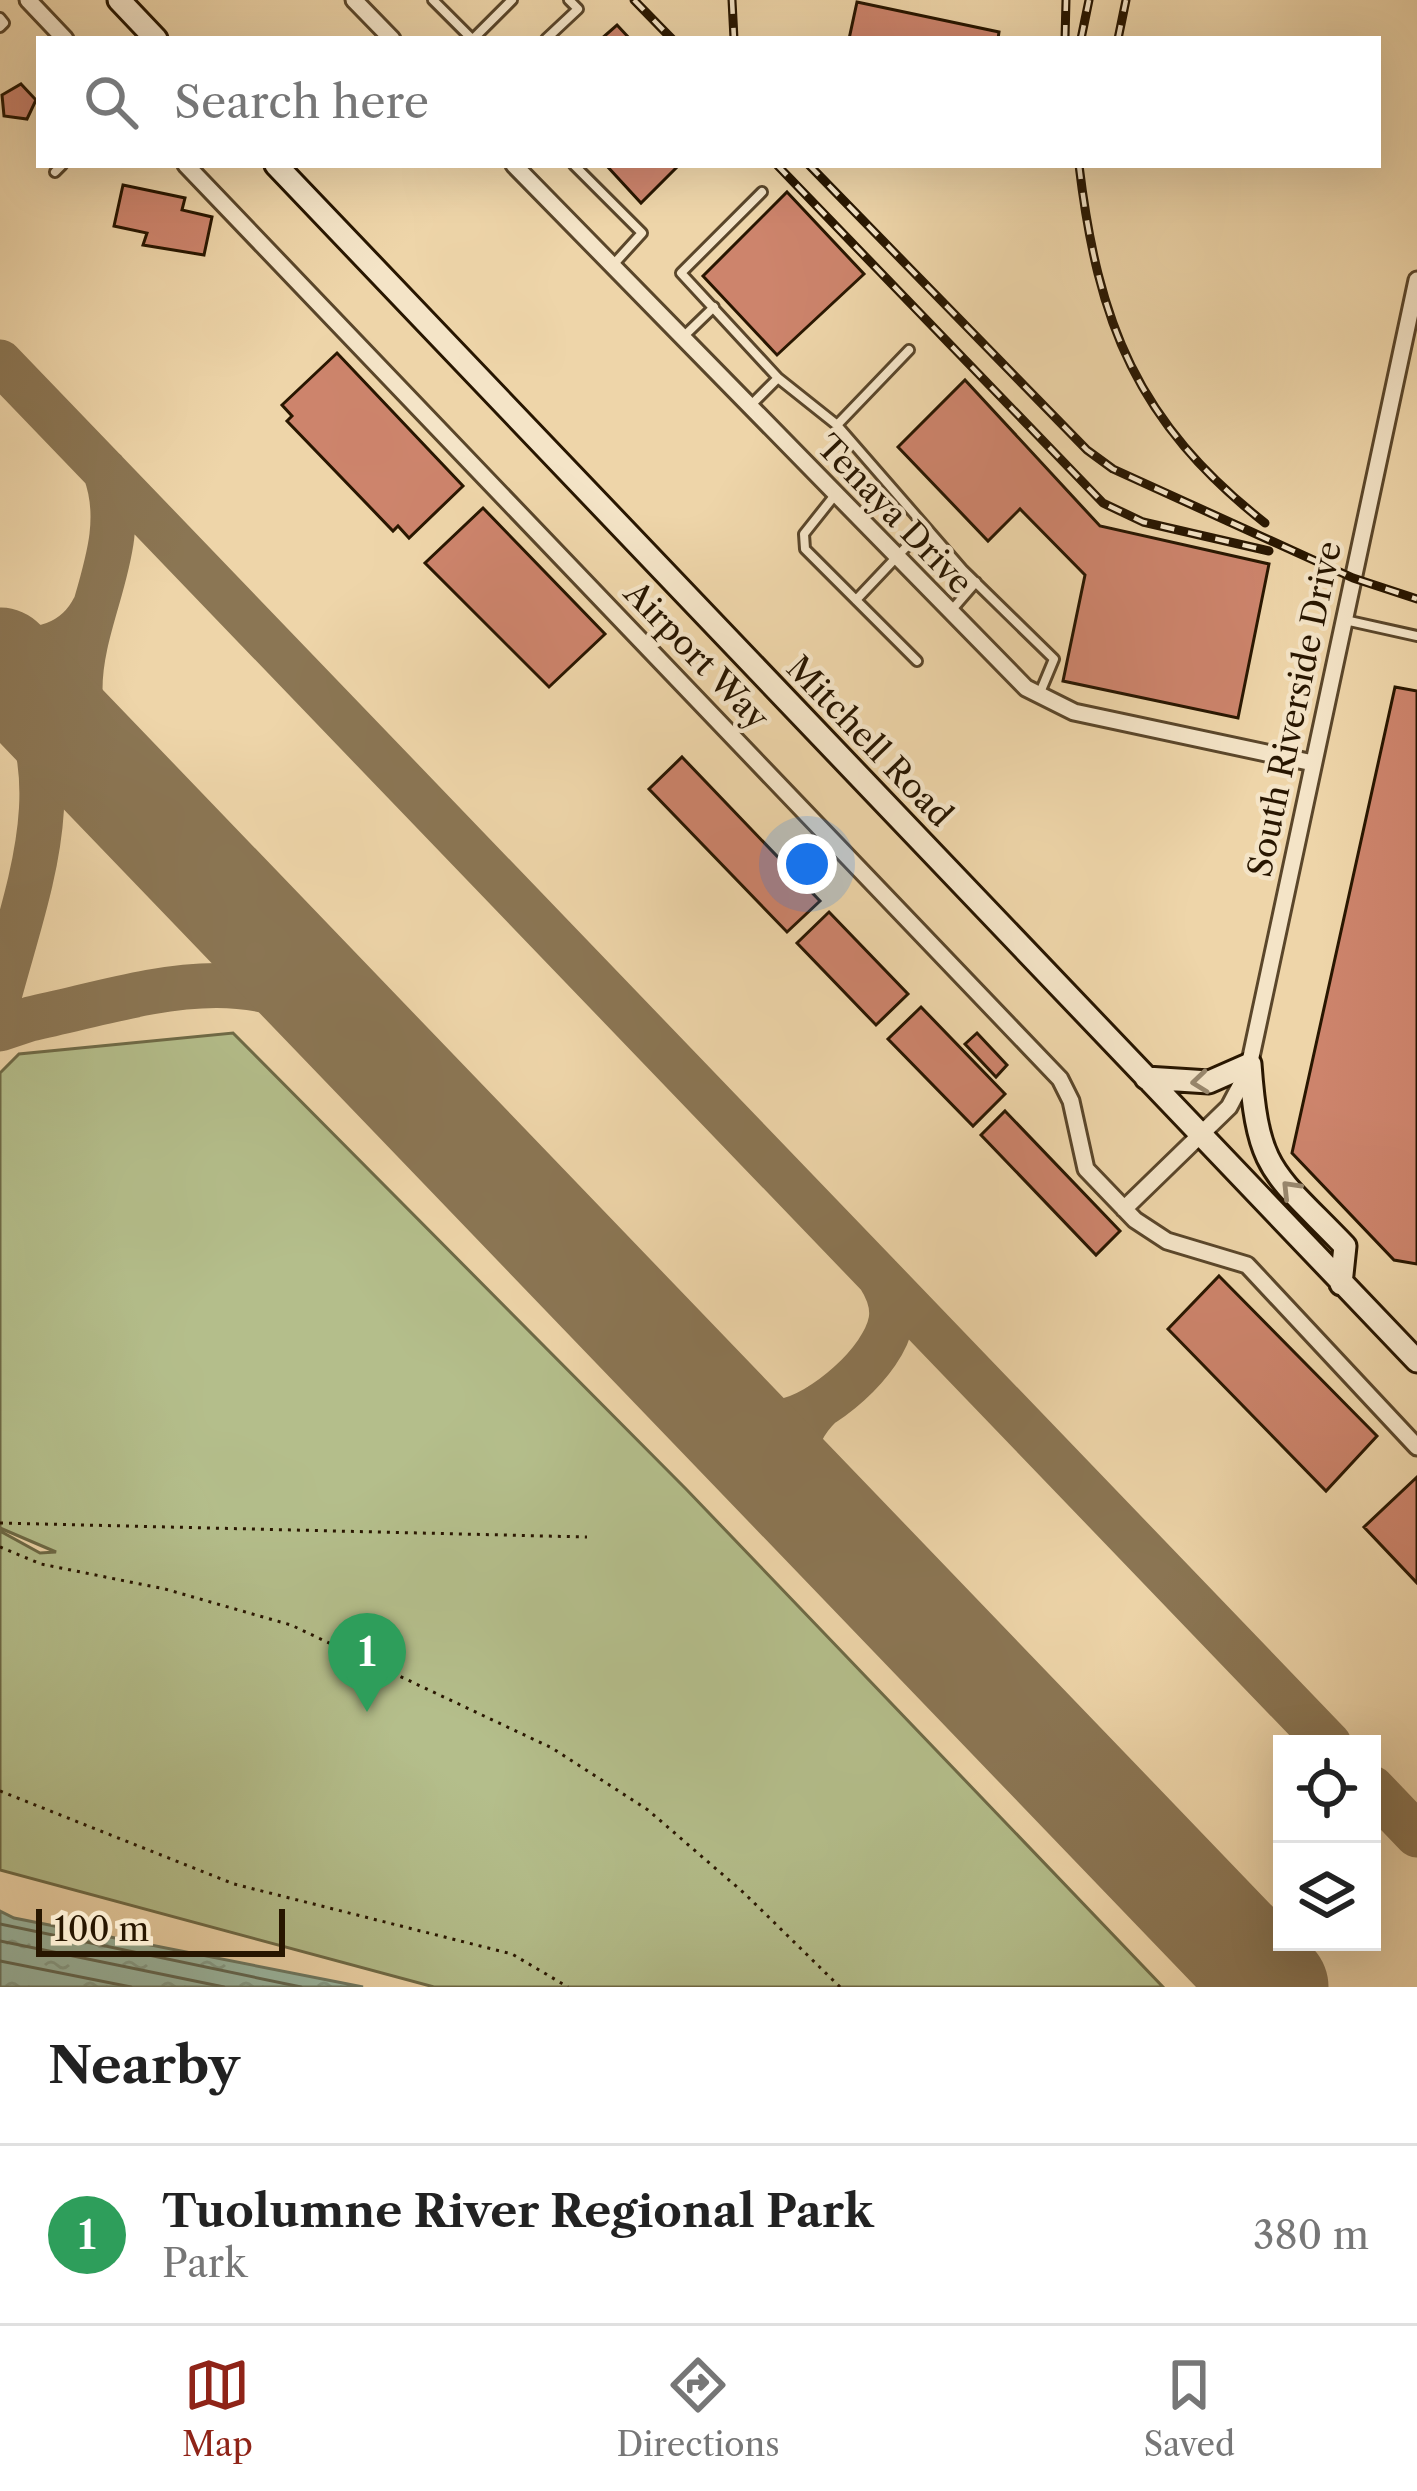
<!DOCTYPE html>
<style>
:root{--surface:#fff;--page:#f2f2f2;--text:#222;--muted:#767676;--line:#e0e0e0;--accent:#8f2418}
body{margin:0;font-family:"Libre Caslon Text",serif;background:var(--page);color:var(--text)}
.controls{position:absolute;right:36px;bottom:36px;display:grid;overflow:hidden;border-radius:0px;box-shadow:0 12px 48px #0002}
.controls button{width:108px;height:108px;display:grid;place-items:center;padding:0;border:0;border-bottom:3px solid var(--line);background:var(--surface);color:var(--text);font:60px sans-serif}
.scale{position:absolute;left:36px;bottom:30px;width:249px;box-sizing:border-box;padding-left:12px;border:6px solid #281600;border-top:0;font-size:33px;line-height:42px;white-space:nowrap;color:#281600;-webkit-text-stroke:9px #f4e4c7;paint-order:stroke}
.you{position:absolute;left:807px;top:864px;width:42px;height:42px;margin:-30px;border:9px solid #fff;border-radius:50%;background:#1a73e8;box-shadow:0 0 0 18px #1a73e833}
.badge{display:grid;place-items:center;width:78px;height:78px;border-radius:50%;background:var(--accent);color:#fff;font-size:39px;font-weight:700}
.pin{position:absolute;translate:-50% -99px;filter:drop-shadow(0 3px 6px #0008)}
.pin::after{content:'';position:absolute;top:63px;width:42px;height:36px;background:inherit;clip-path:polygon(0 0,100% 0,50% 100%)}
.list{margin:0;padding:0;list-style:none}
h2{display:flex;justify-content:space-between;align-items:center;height:156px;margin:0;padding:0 48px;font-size:51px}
h2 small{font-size:39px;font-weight:400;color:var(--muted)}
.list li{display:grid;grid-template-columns:78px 1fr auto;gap:36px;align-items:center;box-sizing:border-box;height:180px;padding:0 48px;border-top:3px solid var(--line)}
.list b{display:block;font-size:45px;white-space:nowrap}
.list p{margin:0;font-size:39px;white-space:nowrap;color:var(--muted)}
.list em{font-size:39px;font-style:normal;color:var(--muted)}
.icon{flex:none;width:66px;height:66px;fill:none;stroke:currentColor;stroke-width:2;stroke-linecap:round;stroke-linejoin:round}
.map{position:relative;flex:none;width:1417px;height:1987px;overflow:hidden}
.search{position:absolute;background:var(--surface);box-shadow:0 12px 48px #0002;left:36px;right:36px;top:36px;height:132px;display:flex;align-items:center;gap:30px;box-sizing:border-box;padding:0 42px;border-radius:0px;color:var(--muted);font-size:45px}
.sheet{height:336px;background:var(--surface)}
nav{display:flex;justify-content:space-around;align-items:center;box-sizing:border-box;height:168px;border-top:3px solid var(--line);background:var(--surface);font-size:33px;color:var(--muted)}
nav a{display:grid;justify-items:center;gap:6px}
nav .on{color:var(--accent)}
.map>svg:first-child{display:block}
</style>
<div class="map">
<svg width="1417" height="1987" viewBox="0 0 1417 1987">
<defs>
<pattern id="water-ripples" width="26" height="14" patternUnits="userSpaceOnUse" patternTransform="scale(3)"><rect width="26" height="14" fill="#9bb9a4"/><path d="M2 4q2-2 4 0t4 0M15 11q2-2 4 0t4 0" fill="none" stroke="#869e8b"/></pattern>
</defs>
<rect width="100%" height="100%" fill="#eed5a9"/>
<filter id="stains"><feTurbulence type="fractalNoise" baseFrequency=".00167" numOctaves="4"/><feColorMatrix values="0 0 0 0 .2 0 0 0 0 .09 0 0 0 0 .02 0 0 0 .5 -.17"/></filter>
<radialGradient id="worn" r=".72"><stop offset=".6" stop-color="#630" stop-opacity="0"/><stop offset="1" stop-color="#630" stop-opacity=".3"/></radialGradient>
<path fill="#b4be8b" stroke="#6e6a46" stroke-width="3" d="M233,1033l453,456 477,498h-729l-434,-117v-339l40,22 16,-1 -56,-24v-455l19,-19z"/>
<path fill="url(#water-ripples)" stroke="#6d7862" stroke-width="3" d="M0,1911l14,7 349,69h-363z"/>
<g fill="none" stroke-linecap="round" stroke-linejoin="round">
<path stroke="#626852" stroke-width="3" d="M0,1924l301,63
M0,1941l224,46
M0,1961l131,26"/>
<path stroke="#8b7654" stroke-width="45" d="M0,362l1329,1382
M105,471c39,103 -81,199 10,311
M0,647c38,8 76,-3 94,-39
M0,993c30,-111 74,-219 6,-324
M0,1029l30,-10c117,-25 213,-65 321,9
M710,1402c22,14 46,23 73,19 39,-6 101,-60 108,-100 3,-17 -3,-31 -12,-45
M808,1504c-22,-35 -17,-70 13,-99
M1372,1788l45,47"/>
<path stroke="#8b7654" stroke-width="111" d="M0,663l1273,1324"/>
</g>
<path fill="#cd846c" stroke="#281600" stroke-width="3" d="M857,2l142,30 -1,7h-149z
M617,25l13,14h-29z
M21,84l15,16 -9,19 -23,-3 -2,-21z
M606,165h73l-38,38z
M123,185l62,13 -3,12 30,7 -8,38 -61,-10 4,-12 -33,-7z
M787,192l77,82 -87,81 -74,-79z
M337,353l126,133 -54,52 -11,-12 -5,5 -106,-110 5,-5 -10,-11z
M965,380l135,146 169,38 -31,154 -175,-37 22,-106 -65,-66 -32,32 -90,-94z
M483,508l122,126 -56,53 -124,-124z
M1395,687l22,4v573l-23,-4 -102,-107z
M682,757l138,144 -33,31 -138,-143z
M829,912l79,82 -32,31 -79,-82z
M921,1007l84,87 -32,32 -85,-87z
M977,1033l30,32 -11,12 -31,-33z
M1005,1111l115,120 -24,24 -115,-120z
M1219,1276l158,160 -51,55 -158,-162z
M1417,1477v106l-53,-56z"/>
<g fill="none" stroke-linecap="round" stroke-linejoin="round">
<g stroke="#5a462a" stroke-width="14">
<path id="service" d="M433,0l39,39
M0,18l4,5 -4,4
M473,39l39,-39
M546,39l32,-30 -9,-9
M574,165l68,68 -30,33
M55,172l7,-7
M762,192l-81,81 97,105
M682,338l32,-31
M750,406l28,-28 59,47 72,-75
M837,425l126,145 91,89 -15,36
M835,495l-31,39 1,15 112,112
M856,600l69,-73
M950,612l26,-30
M1345,620l72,16"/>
</g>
<g stroke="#5a462a" stroke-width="21">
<path id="minor" d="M28,0l37,39
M354,0l38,39
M186,165l874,914 11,22 15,68 49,51 32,21 80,24 170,182
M514,165l512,523 48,24 239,51
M1124,1209l105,-102 19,-36 169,-791"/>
</g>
<g stroke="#281600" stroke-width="27">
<path id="secondary" d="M119,0l37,39
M276,165l1141,1196
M1146,1078l63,4 41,-18c8,109 22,106 95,182l-4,38"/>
</g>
<path stroke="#281600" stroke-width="3" stroke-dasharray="3 6" stroke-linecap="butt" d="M0,1523l587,14
M0,1547l41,17 124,25 126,36 261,123 96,62 96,83 96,94
M0,1791l234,93 278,70 56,33"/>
<use href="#service" stroke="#f4e4c7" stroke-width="8"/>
<use href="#minor" stroke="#f4e4c7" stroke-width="15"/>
<use href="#secondary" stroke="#f4e4c7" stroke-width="21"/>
<g stroke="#281600" stroke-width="9">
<path id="rail" d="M634,0l38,39
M732,0l2,39
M1065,39l1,-39
M1081,39l8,-39
M1118,39l8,-39
M777,165l326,338 40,19 126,29
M809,165l278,285 26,19 240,109 64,21
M1079,165c19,159 58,257 186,358"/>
</g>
<use href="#rail" stroke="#f4e4c7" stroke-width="4.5" stroke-dasharray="14" stroke-linecap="butt"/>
</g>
<defs><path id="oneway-chevron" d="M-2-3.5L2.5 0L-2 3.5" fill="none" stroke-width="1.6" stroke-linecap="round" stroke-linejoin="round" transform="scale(3)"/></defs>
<g stroke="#98876d">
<use href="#oneway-chevron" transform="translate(1200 1082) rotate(174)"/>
<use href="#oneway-chevron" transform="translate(1290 1189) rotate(-134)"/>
</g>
<g text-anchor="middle" stroke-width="9" stroke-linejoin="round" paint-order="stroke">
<g font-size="33" fill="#281600" stroke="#f4e4c7">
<text transform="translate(895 514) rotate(46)" y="12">Tenaya Drive</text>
<text transform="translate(697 655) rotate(46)" y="12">Airport Way</text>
<text transform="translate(1294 709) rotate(-78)" y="12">South Riverside Drive</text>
<text transform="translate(870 741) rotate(46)" y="12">Mitchell Road</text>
</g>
</g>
<rect width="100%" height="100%" filter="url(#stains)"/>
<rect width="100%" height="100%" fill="url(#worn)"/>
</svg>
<div class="controls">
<button><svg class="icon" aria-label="locate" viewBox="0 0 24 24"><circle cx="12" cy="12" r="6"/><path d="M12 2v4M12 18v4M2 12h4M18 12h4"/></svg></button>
<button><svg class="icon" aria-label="layers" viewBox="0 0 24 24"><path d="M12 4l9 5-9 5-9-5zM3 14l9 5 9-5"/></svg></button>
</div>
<div class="scale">100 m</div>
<div class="you"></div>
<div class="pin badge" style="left:367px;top:1712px;background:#2e9e5b">1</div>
<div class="search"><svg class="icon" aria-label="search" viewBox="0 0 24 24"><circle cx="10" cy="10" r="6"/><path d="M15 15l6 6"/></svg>Search here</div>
</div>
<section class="sheet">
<h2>Nearby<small></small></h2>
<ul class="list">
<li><span class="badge" style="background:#2e9e5b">1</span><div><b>Tuolumne River Regional Park</b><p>Park</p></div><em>380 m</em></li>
</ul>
</section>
<nav>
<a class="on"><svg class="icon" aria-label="map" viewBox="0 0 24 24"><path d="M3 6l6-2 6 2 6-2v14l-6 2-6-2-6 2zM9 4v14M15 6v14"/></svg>Map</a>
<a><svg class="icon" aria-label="directions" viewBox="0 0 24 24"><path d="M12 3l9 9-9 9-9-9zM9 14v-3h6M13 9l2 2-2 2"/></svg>Directions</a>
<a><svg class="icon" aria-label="saved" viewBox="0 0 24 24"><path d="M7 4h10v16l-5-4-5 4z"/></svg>Saved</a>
</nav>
